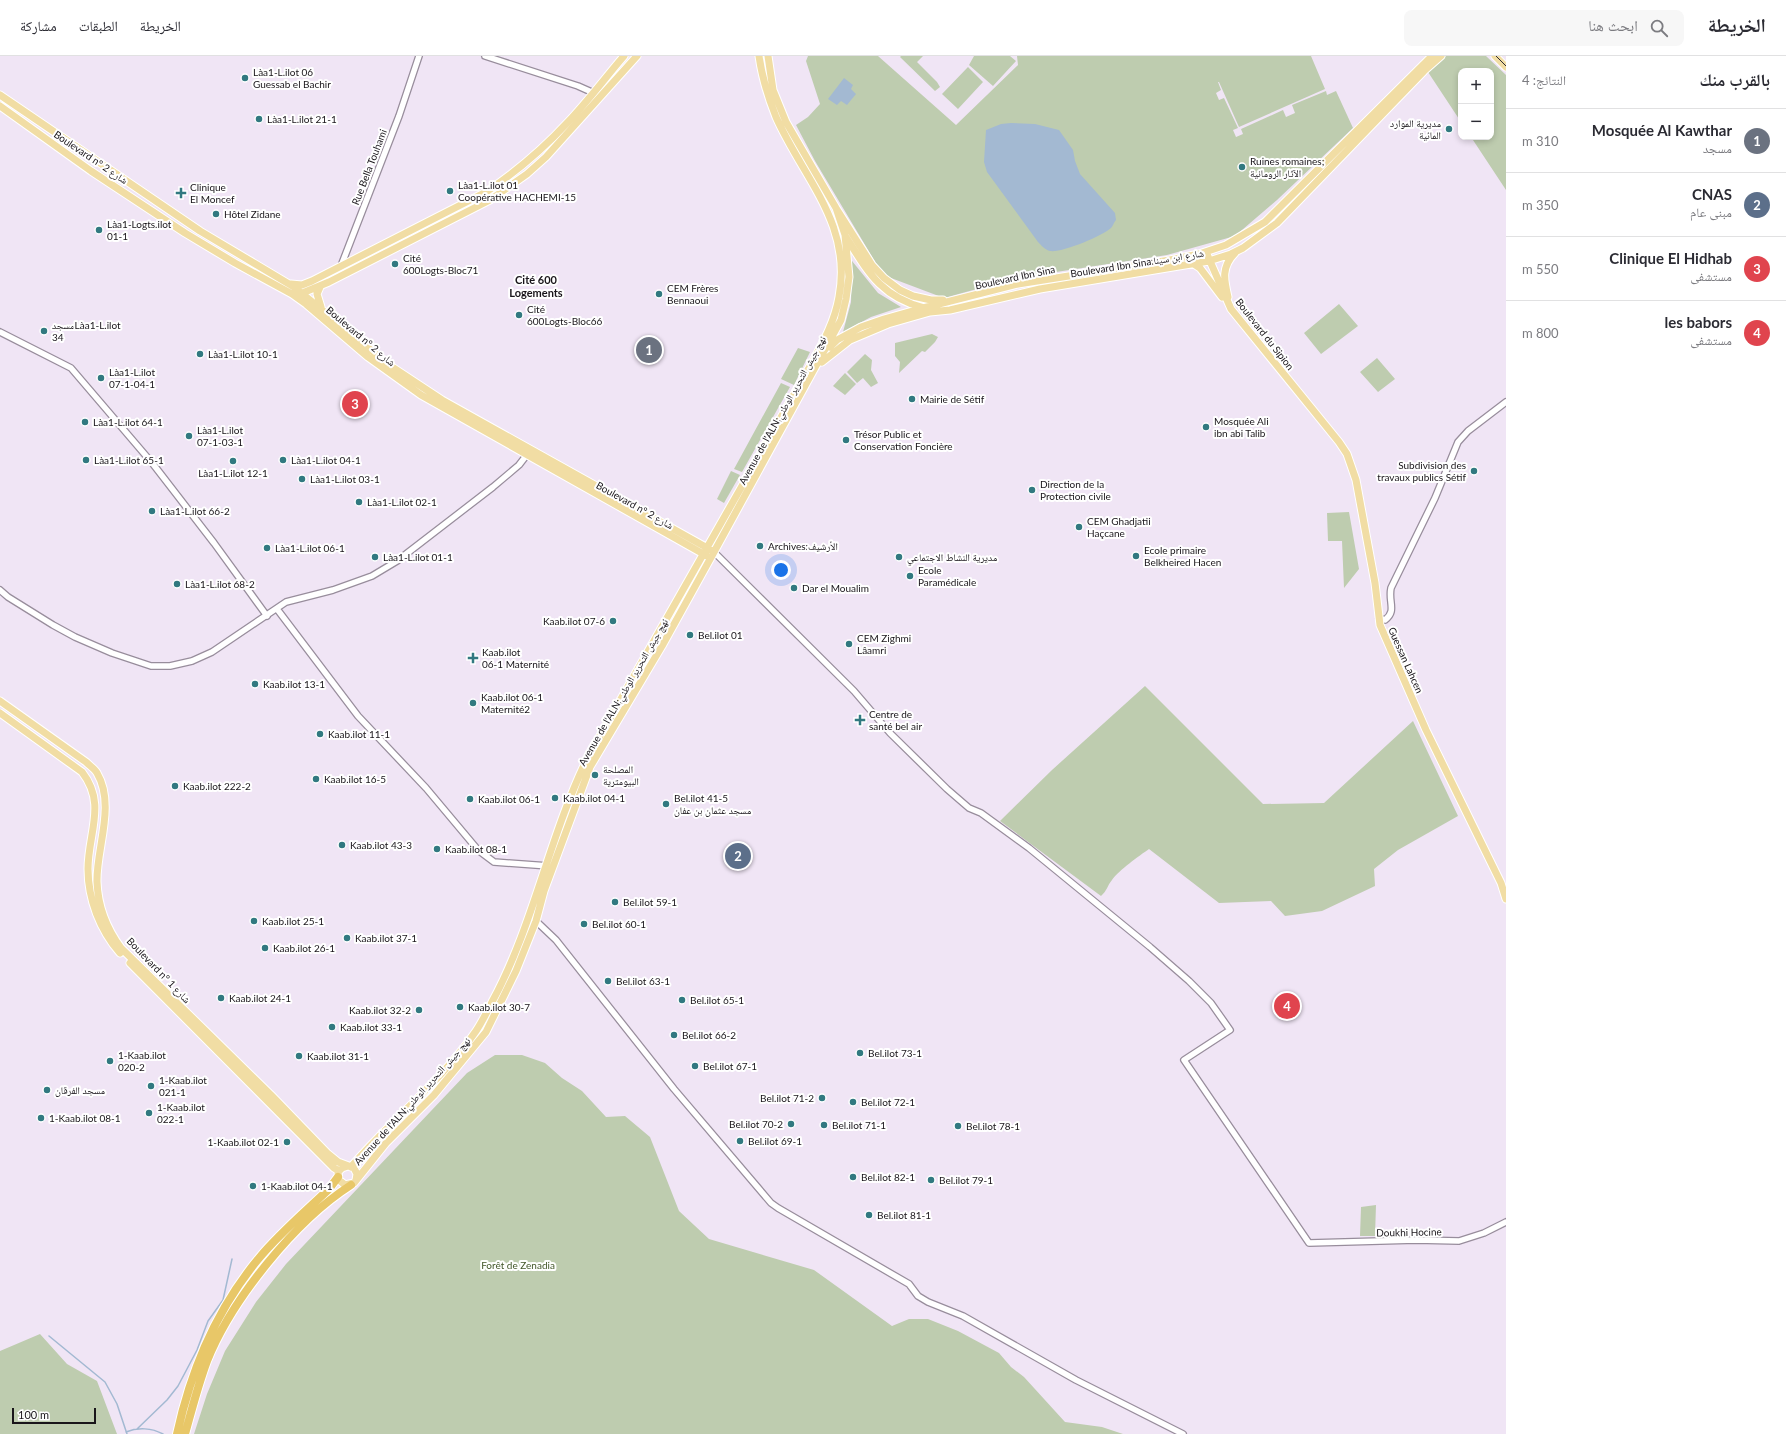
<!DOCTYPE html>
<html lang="ar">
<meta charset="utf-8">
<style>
:root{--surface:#fff;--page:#f7f7f7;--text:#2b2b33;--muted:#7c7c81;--line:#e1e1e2;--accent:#317980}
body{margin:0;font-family:Lato,"Noto Naskh Arabic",sans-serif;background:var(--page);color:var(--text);direction:rtl}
.controls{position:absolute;right:12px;top:12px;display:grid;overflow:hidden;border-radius:8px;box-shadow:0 2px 6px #0003}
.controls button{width:36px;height:36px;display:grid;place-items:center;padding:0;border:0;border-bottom:1px solid var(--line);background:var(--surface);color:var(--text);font:20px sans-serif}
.scale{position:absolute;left:12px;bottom:10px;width:84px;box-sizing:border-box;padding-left:4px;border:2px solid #19151a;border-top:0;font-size:11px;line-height:14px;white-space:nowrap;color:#19151a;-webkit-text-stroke:3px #fff;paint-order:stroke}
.you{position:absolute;left:781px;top:514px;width:14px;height:14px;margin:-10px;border:3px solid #fff;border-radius:50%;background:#1a73e8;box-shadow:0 0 0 6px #1a73e833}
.badge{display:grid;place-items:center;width:26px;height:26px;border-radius:50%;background:var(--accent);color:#fff;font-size:13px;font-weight:700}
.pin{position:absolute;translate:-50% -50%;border:2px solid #fff;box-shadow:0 1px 4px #0006}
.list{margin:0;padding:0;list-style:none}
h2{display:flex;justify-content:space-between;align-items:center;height:52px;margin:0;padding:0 16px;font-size:17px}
h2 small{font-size:13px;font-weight:400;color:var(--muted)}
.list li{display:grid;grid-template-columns:26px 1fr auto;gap:12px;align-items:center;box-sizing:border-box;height:64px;padding:0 16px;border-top:1px solid var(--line)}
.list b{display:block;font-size:15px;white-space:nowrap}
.list p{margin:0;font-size:13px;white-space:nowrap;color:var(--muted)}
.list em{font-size:13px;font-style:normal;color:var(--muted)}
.icon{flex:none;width:22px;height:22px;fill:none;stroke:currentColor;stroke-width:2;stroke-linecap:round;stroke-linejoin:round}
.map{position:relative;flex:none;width:1506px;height:1378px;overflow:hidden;direction:ltr}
header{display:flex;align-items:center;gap:24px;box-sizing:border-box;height:56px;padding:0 20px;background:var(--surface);border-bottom:1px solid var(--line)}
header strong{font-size:19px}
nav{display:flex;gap:22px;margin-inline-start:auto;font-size:14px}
.search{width:280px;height:36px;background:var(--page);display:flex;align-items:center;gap:10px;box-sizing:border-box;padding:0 14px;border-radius:8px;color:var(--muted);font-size:15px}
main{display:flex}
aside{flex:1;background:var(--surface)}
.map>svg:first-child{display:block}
</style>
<header>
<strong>الخريطة</strong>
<div class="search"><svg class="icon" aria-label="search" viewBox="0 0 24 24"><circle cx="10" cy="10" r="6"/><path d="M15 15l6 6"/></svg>ابحث هنا</div>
<nav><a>الخريطة</a><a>الطبقات</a><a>مشاركة</a></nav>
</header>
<main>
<aside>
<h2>بالقرب منك<small>النتائج: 4</small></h2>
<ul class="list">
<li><span class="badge" style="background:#6b7280">1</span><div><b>Mosquée Al Kawthar</b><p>مسجد</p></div><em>310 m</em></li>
<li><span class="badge" style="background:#5c6f8a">2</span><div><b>CNAS</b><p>مبنى عام</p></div><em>350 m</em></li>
<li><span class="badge" style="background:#e0444e">3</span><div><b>Clinique El Hidhab</b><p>مستشفى</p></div><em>550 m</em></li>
<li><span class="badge" style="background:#e0444e">4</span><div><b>les babors</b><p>مستشفى</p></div><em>800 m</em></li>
</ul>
</aside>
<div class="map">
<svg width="1506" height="1378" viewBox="0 0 1506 1378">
<rect width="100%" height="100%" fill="#f0e5f5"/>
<path fill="#beccaf" d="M808,0h70l78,69 62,-60 -1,-9h294l14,33 -86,38 -20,-45h-1l3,8 -5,3 3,7 5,-2 14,30 -5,2 3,7 7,-3 -2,-5 42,-19 3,7 9,-4 -3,-8 34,-14 1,4 9,-4 17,37 -76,72 -42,36 -68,19 -150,23 -73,20 -61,-23 -68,-114 -19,-36 12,-8 12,-13 -14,-43z
M901,0h22l-6,6 20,20 3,5 -5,4 -35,-34z
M974,0h36l6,5 -23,25 -24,-21z
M1446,0h40l20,19v115l-35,-53h20v-66h-30v51l-33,-50z
M968,11l15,15 -25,27 -16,-15z
M852,205l26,32 23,14 -30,10 -28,15 8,-30z
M1339,248l19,22 -37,28 -17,-21z
M932,278l6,3 -3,5 -10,10 -3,-1 -23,22 1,-11 -5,-6v-13z
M798,292l12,4 -16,33 -13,-6z
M865,298l7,6 -1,10 7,13 -7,4 -8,-9 -6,5 -10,-11z
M1377,302l18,21 -17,13 -18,-20z
M845,317l11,11 -11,11 -12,-9z
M781,327l9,4 -48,85 -8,-3z
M731,415l9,4 -16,28 -7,-4z
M1349,456l10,57 -15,19 -2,-47h-14l-1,-28z
M1145,630l118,118 61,-1 89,-82 45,95 -60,34 -24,19 1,17 -53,25 -37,5 -14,-15 -52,2 -70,-54c-10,7 -30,21 -37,31 -5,6 -5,11 -11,16l-101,-75 52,-51z
M495,999h27l23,8 17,15 20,13 24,26 19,-1 25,21 29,74 30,28 105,31 78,56 17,-7h19l30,12 41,22 12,14 13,10 41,45 37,5 21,7h-929l13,-40 18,-43 31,-49 30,-38 181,-191z
M1376,1149l-1,31h-15l1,-29z
M40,1278l27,30 30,17 20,53h-117v-83z"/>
<path fill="#a3b9d2" d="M844,22l9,7 -2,4 5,5 -9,11 -6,-4 -4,4 -9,-6z
M1011,67l24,1 24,6 14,20 2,11 5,13 35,39 1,7c-2,2 -3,6 -5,8 -9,8 -49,25 -61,23 -5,-1 -9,-6 -12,-9l-51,-70 -3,-10 2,-32 15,-6z"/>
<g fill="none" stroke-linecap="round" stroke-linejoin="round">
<path stroke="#a3b9d2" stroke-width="1.5" d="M49,1280l56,46 12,22 10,30
M137,1373l30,-29 11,-14 19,-36 11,-29 15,-21 9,-41
M126,1376c12,-5 26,-4 37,2"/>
<g stroke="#988d9c" stroke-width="8">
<path id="minor" d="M485,0l93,30 18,8
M331,224l10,-14 58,-150 20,-60
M0,276l71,36 82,96 61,79 53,73
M714,496l140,139 36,42 57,56 22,19 12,5 48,35 121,99 39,34 22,22 19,27 -46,30 125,183 107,-3 43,1 25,-8 22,-11
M0,534l8,7 45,28 22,12 37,16 39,13h19l22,-5 20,-9 74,-50 47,-12 39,-14 25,-15 96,-74 26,-22 10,-13
M277,553l81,107 68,72 52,62 16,12 55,4
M1379,562l6,2c12,-9 3,-18 6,-32l44,-90 23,-56 10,-11 38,-29
M536,865l20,19 118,149 97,114 7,5 131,76 9,12 10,6 35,14 113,64 107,54"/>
</g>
<g stroke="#fff" stroke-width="9">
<path id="major" d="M768,0l5,34 13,32 50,86 36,57 12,13 16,12 13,6 18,4h12
M1495,0l11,11
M0,39l200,136 94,56 95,78 53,35 269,150
M0,50l91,65 94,62 50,30 57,31 14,10 62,53 53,38 286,161
M846,181c22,35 35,60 78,71
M1206,196l25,57 108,133 8,12 9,26 19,103 5,42 46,105 75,153 5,16
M1194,208l6,4 22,29
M291,228l11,1 10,-4 174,-89c30,-20 57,-43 82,-70 20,-21 37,-44 56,-66
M320,231l-3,7 4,13
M300,238l29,-12 161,-82 37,-26 19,-17 91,-101
M1228,241c-4,-17 -7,-30 7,-44
M830,291l7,-7 24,-13 23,-8 39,-11 95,-24 152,-24 29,-6 27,-9 39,-23 167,-166
M822,306l28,-22 38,-16 42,-12 20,-2 90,-21 169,-28 22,-7 12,-6 34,-25 147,-152 17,-15
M0,645l86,61c4,4 9,7 11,11 19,32 -1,76 0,109 1,25 10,47 24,66l150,147 56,58 11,9 16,6 3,6 -1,6
M0,657l82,59c25,32 6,61 6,97 0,30 12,61 32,84
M130,907l204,205 5,3
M348,1110l-6,2 -4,4 1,8 6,5 9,-2 32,-40 48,-48 52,-63 30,-61 20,-50 8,-30 46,-124 72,-121 52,-94 127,-232 5,-21 3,-22 -4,-42 -9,-27
M351,1111c40,-47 90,-85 125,-136 6,-9 11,-19 16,-29 42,-77 57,-166 96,-245l225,-396c11,-20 22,-41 26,-64 14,-73 -36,-119 -63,-180 -8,-20 -14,-40 -17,-61"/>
</g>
<g stroke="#fff" stroke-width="10">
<path id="highway" d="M177,1378c14,-64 40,-126 83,-177 20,-24 46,-46 69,-68l9,-12
M185,1378c7,-25 13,-49 22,-73 25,-62 88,-140 144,-176"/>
</g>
<use href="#minor" stroke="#fff" stroke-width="5.5"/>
<use href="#major" stroke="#f1dda4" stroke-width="7"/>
<use href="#highway" stroke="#e8c768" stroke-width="8"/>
<path stroke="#2f2b31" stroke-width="1" d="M1496,0l10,10"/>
</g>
<g fill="#317980" stroke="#fff" stroke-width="1.5">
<circle cx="245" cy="22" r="4"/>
<circle cx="259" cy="63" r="4"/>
<circle cx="1449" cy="73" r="4"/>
<circle cx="1242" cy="111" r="4"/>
<circle cx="450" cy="135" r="4"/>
<path d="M179 131h4v4h4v4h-4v4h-4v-4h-4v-4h4z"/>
<circle cx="216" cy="158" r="4"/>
<circle cx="99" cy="174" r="4"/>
<circle cx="395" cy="208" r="4"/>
<circle cx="659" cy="238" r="4"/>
<circle cx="519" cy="259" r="4"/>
<circle cx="44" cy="275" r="4"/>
<circle cx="200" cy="298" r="4"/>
<circle cx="101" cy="322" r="4"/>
<circle cx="912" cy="343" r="4"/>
<circle cx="85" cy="366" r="4"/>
<circle cx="1206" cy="371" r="4"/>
<circle cx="189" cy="380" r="4"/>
<circle cx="846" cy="384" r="4"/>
<circle cx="86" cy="404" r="4"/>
<circle cx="283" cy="404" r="4"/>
<circle cx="233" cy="405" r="4"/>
<circle cx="1474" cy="415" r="4"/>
<circle cx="302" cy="423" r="4"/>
<circle cx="1032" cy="434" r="4"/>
<circle cx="359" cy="446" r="4"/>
<circle cx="152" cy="455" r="4"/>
<circle cx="1079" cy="471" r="4"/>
<circle cx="760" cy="490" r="4"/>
<circle cx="267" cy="492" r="4"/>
<circle cx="1136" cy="500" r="4"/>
<circle cx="375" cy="501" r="4"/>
<circle cx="899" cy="501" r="4"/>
<circle cx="910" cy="520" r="4"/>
<circle cx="177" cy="528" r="4"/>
<circle cx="794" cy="532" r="4"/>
<circle cx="613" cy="565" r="4"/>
<circle cx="690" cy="579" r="4"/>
<circle cx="849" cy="588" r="4"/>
<path d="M471 596h4v4h4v4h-4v4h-4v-4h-4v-4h4z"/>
<circle cx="255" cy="628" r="4"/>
<circle cx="473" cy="647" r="4"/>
<path d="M858 658h4v4h4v4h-4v4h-4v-4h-4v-4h4z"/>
<circle cx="320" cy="678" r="4"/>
<circle cx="595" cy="719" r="4"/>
<circle cx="316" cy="723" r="4"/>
<circle cx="175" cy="730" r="4"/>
<circle cx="555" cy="742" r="4"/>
<circle cx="470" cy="743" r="4"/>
<circle cx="666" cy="748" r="4"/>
<circle cx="342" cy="789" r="4"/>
<circle cx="437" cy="793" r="4"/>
<circle cx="615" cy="846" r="4"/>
<circle cx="254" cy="865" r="4"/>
<circle cx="584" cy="868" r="4"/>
<circle cx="347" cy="882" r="4"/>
<circle cx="265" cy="892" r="4"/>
<circle cx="608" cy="925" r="4"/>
<circle cx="221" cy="942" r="4"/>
<circle cx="682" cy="944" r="4"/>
<circle cx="460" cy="951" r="4"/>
<circle cx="419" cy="954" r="4"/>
<circle cx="332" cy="971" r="4"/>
<circle cx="674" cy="979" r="4"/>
<circle cx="860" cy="997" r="4"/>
<circle cx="299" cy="1000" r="4"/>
<circle cx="110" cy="1005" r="4"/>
<circle cx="695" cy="1010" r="4"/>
<circle cx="151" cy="1030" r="4"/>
<circle cx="47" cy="1034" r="4"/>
<circle cx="822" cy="1042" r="4"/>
<circle cx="853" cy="1046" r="4"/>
<circle cx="149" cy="1057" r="4"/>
<circle cx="41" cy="1062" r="4"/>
<circle cx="791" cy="1068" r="4"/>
<circle cx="824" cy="1069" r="4"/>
<circle cx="958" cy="1070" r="4"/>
<circle cx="740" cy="1085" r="4"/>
<circle cx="287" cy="1086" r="4"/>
<circle cx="853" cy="1121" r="4"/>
<circle cx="931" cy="1124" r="4"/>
<circle cx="253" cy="1130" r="4"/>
<circle cx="869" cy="1159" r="4"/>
</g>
<g text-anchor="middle" stroke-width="4" stroke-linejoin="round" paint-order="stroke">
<g font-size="10" fill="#19151a" stroke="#fff" text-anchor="start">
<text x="253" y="20">Làa1-L.ilot 06<tspan x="253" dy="12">Guessab el Bachir</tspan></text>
<text x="267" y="67">Làa1-L.ilot 21-1</text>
<text x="1441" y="71" text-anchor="end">مديرية الموارد<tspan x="1441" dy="12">المائية</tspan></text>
<text x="1250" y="109">Ruines romaines;<tspan x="1250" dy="12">الآثار الرومانية</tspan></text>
<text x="458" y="133">Làa1-L.ilot 01<tspan x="458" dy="12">Coopérative HACHEMI-15</tspan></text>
<text x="190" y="135">Clinique<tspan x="190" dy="12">El Moncef</tspan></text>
<text x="224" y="162">Hôtel Zidane</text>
<text x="107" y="172">Làa1-Logts.ilot<tspan x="107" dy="12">01-1</tspan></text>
<text x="403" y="206">Cité<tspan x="403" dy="12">600Logts-Bloc71</tspan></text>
<text x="667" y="236">CEM Frères<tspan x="667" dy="12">Bennaoui</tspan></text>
<text x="527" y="257">Cité<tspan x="527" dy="12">600Logts-Bloc66</tspan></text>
<text x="52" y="273">مسجدLàa1-L.ilot<tspan x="52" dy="12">34</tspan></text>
<text x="208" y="302">Làa1-L.ilot 10-1</text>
<text x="109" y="320">Làa1-L.ilot<tspan x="109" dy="12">07-1-04-1</tspan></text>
<text x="920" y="347">Mairie de Sétif</text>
<text x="1214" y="369">Mosquée Ali<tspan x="1214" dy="12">ibn abi Talib</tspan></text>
<text x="93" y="370">Làa1-L.ilot 64-1</text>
<text x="197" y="378">Làa1-L.ilot<tspan x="197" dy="12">07-1-03-1</tspan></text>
<text x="854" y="382">Trésor Public et<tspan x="854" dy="12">Conservation Foncière</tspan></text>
<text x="94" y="408">Làa1-L.ilot 65-1</text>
<text x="291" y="408">Làa1-L.ilot 04-1</text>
<text x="1466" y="413" text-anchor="end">Subdivision des<tspan x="1466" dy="12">travaux publics Sétif</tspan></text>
<text x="233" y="421" text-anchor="middle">Làa1-L.ilot 12-1</text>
<text x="310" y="427">Làa1-L.ilot 03-1</text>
<text x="1040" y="432">Direction de la<tspan x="1040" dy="12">Protection civile</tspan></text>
<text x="367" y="450">Làa1-L.ilot 02-1</text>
<text x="160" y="459">Làa1-L.ilot 66-2</text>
<text x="1087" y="469">CEM Ghadjatii<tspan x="1087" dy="12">Haçcane</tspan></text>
<text x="768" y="494">Archives:الأرشيف</text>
<text x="275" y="496">Làa1-L.ilot 06-1</text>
<text x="1144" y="498">Ecole primaire<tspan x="1144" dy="12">Belkheired Hacen</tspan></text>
<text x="383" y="505">Làa1-L.ilot 01-1</text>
<text x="907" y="505">مديرية النشاط الاجتماعي</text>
<text x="918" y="518">Ecole<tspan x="918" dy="12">Paramédicale</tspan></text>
<text x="185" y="532">Làa1-L.ilot 68-2</text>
<text x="802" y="536">Dar el Moualim</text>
<text x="605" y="569" text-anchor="end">Kaab.ilot 07-6</text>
<text x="698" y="583">Bel.ilot 01</text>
<text x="857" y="586">CEM Zighmi<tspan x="857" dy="12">Lâamri</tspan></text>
<text x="482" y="600">Kaab.ilot<tspan x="482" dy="12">06-1 Maternité</tspan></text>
<text x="263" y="632">Kaab.ilot 13-1</text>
<text x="481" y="645">Kaab.ilot 06-1<tspan x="481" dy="12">Maternité2</tspan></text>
<text x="869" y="662">Centre de<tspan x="869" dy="12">santé bel air</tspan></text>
<text x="328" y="682">Kaab.ilot 11-1</text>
<text x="603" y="717">المصلحة<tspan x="603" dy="12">البيومترية</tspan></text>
<text x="324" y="727">Kaab.ilot 16-5</text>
<text x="183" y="734">Kaab.ilot 222-2</text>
<text x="563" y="746">Kaab.ilot 04-1</text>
<text x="674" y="746">Bel.ilot 41-5<tspan x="674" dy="12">مسجد عثمان بن عفان</tspan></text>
<text x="478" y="747">Kaab.ilot 06-1</text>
<text x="350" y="793">Kaab.ilot 43-3</text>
<text x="445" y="797">Kaab.ilot 08-1</text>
<text x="623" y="850">Bel.ilot 59-1</text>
<text x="262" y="869">Kaab.ilot 25-1</text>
<text x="592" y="872">Bel.ilot 60-1</text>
<text x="355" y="886">Kaab.ilot 37-1</text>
<text x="273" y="896">Kaab.ilot 26-1</text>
<text x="616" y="929">Bel.ilot 63-1</text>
<text x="229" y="946">Kaab.ilot 24-1</text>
<text x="690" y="948">Bel.ilot 65-1</text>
<text x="468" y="955">Kaab.ilot 30-7</text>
<text x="411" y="958" text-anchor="end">Kaab.ilot 32-2</text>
<text x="340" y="975">Kaab.ilot 33-1</text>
<text x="682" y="983">Bel.ilot 66-2</text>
<text x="868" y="1001">Bel.ilot 73-1</text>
<text x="118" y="1003">1-Kaab.ilot<tspan x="118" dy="12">020-2</tspan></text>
<text x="307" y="1004">Kaab.ilot 31-1</text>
<text x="703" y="1014">Bel.ilot 67-1</text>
<text x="159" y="1028">1-Kaab.ilot<tspan x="159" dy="12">021-1</tspan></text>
<text x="55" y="1038">مسجد الفرقان</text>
<text x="814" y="1046" text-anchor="end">Bel.ilot 71-2</text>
<text x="861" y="1050">Bel.ilot 72-1</text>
<text x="157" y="1055">1-Kaab.ilot<tspan x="157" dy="12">022-1</tspan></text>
<text x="49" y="1066">1-Kaab.ilot 08-1</text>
<text x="783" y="1072" text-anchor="end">Bel.ilot 70-2</text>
<text x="832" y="1073">Bel.ilot 71-1</text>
<text x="966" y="1074">Bel.ilot 78-1</text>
<text x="748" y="1089">Bel.ilot 69-1</text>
<text x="279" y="1090" text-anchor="end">1-Kaab.ilot 02-1</text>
<text x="861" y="1125">Bel.ilot 82-1</text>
<text x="939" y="1128">Bel.ilot 79-1</text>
<text x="261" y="1134">1-Kaab.ilot 04-1</text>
<text x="877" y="1163">Bel.ilot 81-1</text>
</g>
<g font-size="10" fill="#19151a" stroke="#fff">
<text transform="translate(91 101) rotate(34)" y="4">Boulevard n° شارع 2</text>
<text transform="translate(369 111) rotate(-69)" y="4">Rue Bella Touhami</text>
<text transform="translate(1137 207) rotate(-9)" y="4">Boulevard Ibn Sina:شارع ابن سينا</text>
<text transform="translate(1015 221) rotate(-12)" y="4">Boulevard Ibn Sina</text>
<text transform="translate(1265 278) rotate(52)" y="4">Boulevard du Sipion</text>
<text transform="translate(361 280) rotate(40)" y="4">Boulevard n° شارع 2</text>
<text transform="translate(782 354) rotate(-61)" y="4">Avenue de l'ALN;نهج جيش التحرير الوطني</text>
<text transform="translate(635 449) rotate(29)" y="4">Boulevard n° شارع 2</text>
<text transform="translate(1406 604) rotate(66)" y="4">Guessan Lahcen</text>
<text transform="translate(623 636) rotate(-60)" y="4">Avenue de l'ALN;نهج جيش التحرير الوطني</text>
<text transform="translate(159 914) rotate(46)" y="4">Boulevard n° شارع 1</text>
<text transform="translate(412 1045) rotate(-48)" y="4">Avenue de l'ALN;نهج جيش التحرير الوطني</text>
<text transform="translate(1409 1176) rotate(-1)" y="4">Doukhi Hocine</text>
</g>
<g font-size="10" fill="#43572a" stroke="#fff">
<text x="518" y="1213">Forêt de Zenadia</text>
</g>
<g font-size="11" font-weight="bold" fill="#19151a" stroke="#fff">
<text x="536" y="228">Cité 600<tspan x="536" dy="13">Logements</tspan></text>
</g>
</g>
</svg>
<div class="controls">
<button>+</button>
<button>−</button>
</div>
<div class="scale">100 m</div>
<div class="you"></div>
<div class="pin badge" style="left:649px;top:294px;background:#6b7280">1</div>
<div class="pin badge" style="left:738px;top:800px;background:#5c6f8a">2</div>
<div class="pin badge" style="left:355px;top:348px;background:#e0444e">3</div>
<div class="pin badge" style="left:1287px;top:950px;background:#e0444e">4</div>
</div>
</main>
